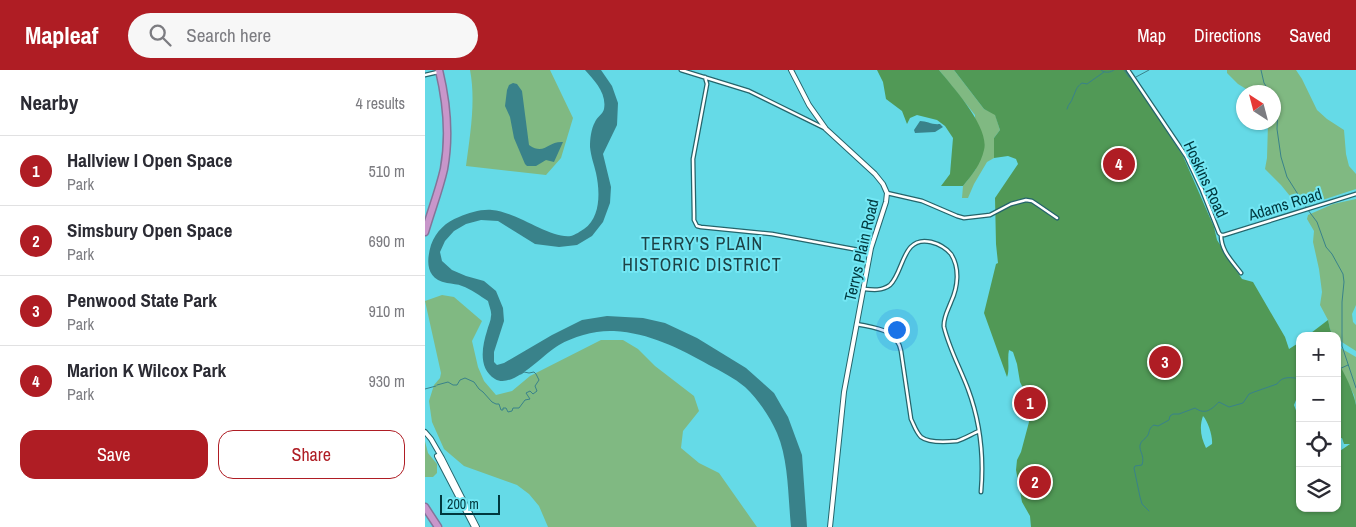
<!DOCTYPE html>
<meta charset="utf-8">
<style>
:root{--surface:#fff;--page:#f7f7f7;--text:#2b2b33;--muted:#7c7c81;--line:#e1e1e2;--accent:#af1d24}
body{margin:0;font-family:"Archivo Narrow",sans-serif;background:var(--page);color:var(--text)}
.controls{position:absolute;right:15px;bottom:15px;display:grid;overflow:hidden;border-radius:10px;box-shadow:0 1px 4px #0004}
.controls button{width:45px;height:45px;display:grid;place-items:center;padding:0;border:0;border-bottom:1px solid var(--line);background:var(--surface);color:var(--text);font:25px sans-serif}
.compass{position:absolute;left:811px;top:15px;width:45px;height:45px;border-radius:50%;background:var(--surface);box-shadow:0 1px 4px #0004;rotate:324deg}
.scale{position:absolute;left:15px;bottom:12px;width:60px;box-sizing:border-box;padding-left:5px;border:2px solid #00383e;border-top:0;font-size:14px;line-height:18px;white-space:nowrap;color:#00383e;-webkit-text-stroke:4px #73e7f4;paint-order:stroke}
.you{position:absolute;left:471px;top:259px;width:18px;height:18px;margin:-12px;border:4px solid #fff;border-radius:50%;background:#1a73e8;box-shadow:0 0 0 8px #1a73e833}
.badge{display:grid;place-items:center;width:32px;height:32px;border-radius:50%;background:var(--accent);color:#fff;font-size:16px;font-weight:700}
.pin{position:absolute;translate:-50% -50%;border:2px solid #fff;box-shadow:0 1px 5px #0006}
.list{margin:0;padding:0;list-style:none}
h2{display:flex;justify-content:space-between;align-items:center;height:65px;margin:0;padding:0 20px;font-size:21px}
h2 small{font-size:16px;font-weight:400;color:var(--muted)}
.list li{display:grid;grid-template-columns:32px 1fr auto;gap:15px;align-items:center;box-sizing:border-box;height:70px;padding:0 20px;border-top:1px solid var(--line)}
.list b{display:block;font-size:19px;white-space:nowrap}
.list p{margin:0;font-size:16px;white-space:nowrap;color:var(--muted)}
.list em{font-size:16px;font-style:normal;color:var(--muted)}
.actions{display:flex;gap:10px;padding:15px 20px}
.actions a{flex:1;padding:11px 0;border:1px solid var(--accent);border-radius:15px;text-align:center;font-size:18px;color:var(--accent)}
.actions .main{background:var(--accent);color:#fff}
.icon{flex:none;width:28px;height:28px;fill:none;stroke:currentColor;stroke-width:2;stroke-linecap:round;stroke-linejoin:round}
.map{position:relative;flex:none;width:931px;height:457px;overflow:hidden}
header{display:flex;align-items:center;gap:30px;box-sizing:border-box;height:70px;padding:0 25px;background:var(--accent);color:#fff}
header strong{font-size:24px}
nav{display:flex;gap:28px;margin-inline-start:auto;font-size:18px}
.search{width:350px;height:45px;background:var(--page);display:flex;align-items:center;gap:12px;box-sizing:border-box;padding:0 18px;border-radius:28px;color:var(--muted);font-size:19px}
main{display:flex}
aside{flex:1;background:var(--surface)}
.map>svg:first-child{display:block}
</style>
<header>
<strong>Mapleaf</strong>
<div class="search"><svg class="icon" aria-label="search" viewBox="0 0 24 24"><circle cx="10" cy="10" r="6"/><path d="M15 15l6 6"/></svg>Search here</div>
<nav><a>Map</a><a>Directions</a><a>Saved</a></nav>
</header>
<main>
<aside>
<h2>Nearby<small>4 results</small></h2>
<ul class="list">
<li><span class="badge">1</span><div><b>Hallview I Open Space</b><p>Park</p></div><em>510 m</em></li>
<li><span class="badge">2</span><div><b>Simsbury Open Space</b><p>Park</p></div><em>690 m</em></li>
<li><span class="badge">3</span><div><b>Penwood State Park</b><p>Park</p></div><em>910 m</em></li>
<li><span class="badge">4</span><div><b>Marion K Wilcox Park</b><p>Park</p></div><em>930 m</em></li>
</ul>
<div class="actions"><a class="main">Save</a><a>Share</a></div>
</aside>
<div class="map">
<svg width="931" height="457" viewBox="0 0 931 457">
<rect width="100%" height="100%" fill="#65dae7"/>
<path fill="#80b982" d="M45,0h80l23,48 -12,40 -15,17 -80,-9c4,-31 10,-65 4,-96z
M514,0h15l30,39 11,5 5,16 -6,8v20l-7,4 -13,22 -6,14h-6l1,-12 13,-17 -1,-54z
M802,0h69l6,9 15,31 10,9 17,11 2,24 3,12 7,8v15l-52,17 -10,-5 -13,-16 -16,-16 2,-11 1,-35 5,-1v-30h-22l-13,-8 -11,-11z
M931,129v106l-4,9 1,8 3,3v26l-19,-12v-3h-4l-3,-7 -2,-9 -8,-15 2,-13 -3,-23 -6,-27 1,-11 -7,-12 1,-4 25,-11z
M17,225l12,2 28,24 -10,20 6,26 6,14 12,14 16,-4 18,-15 71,-36h22l15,9 17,17 39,30 5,15 -16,20 -2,17 18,15 20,10 38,54h-209l-9,-21 -10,-12 -12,-9 -53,-19 -20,-17 -12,-27 -3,-21 5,-16 6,-7 1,-5 -16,-72z
M912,276l19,11v48l-2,-10 -17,-34z
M0,371l3,12 9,11v9l-4,4h-8z"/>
<path fill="#519956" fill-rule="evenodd" d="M452,0h62c14,17 51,58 45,80 -3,14 -12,25 -21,36h-22l9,-12 3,-36 -8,-12 -8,-6 -20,-5 -7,3 -3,6 -5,-13 -16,-12 -3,-17z
M529,0h173l56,86 31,71 3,13 25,39 11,3 32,55 4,12 11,-7v52l-2,1 -4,10 4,11 2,-1v93h37v-55l13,-9h-6l-2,-6 -5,1v-78c8,13 16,29 19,44v122h-325l-1,-11 -8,-14 -6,-32 1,-10 4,-8 8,-30 -1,-10 -4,-6v-16l-4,-8 -3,-18 -4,-12 -4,-2c-2,9 1,19 -2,27l-23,-64 12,-49 2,-1 -2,-19 -1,-46 23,-34 -2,-5 -8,-3 -14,2v-20l6,-8 -5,-15 -11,-6zM778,346c5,5 10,21 9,28l-6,4c-5,-10 -7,-21 -3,-32z
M903,250l2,9 3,7h-26z"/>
<path fill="#39828a" d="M160,0h16l11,16 6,17 -1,22 -14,29 8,33 -1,16 -7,19 -11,14 -15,9 -18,2 -24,-3 -37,-23 -17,-1 -15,4 -12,7 -9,10 -5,11 2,9 10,9 14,6 18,5 12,10 7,17 1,13 -10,31v10l3,3 7,-2 48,-28 30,-15 25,-4 36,2 22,5 32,15 49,30 28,25 8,14 6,10 14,38 5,72h-16c-3,-29 -2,-66 -14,-94 -7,-16 -19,-34 -32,-46 -11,-9 -24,-16 -36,-22 -30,-17 -60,-32 -95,-34 -18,-1 -40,5 -55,14 -15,8 -46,45 -64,34 -17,-11 -13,-32 -8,-48 1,-5 4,-10 4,-15 1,-4 -2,-10 -3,-15 -8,-5 -17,-12 -26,-15 -4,-2 -10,-2 -15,-3 -21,-4 -21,-21 -16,-38 5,-14 15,-23 28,-28 10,-4 22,-8 33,-7 25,2 58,29 79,26 4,-1 10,-5 13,-7 17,-12 16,-38 12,-56 -2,-9 -5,-16 -6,-26 0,-8 1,-18 5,-25 2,-5 8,-8 9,-13 3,-16 -10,-29 -19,-39z
M88,13l4,1 5,7 7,54c16,11 18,-4 34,-3l-9,20 -8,-2 -10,6h-9l-2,-2 -11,-26 -4,-21 -5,-11 2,-16 2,-5z
M495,51c7,0 12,4 20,3l3,3 -8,5 -20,1 -1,-3z"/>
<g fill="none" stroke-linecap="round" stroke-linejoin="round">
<path stroke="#39828a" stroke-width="1" d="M676,0c3,3 9,3 13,0
M699,0l5,7 2,1
M836,0l3,13 6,9
M711,7l13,-7
M848,28l5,8 -1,23 4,28 6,20 19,30
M642,39c1,-5 5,-7 6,-12 3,-6 3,-10 9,-14l5,1 17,-12
M883,140l9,12 9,25 6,7 11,20 1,8 -2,20v44l14,42
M912,300l11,-5
M12,315l11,-3 5,3h4l3,-5 5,-2 9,4 5,7 4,3 9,10 4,2h3l2,6h2v-2h3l2,4 4,-1 1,-3h6l6,-8 5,-1 -4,-6 4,-2 3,3 4,-3 -2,-5 4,-6 -3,-6 -2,-2 -5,1 -5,-1 -3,2 -3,-1
M0,319l11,-3
M724,441l-7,-7 -2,-7 -6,-29 1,-2 7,-1c3,-10 -3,-13 -2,-20 1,-5 6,-6 8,-10 2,-5 1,-7 6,-10l4,1 11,-6 1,-4 3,-2h6l16,-6c10,7 16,2 24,-6l10,5 14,-4 6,-9 5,-2 23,-8c5,-8 14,-7 23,-5"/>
<g stroke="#25646b" stroke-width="5">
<path id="street" d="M256,0l68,21 75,37
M703,0l58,86 16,34 17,43 2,2c0,16 11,26 20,38
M0,5l13,-3
M280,7l2,7 -14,75 1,56v5l3,6 4,1 71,7 92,17 5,5
M462,123l35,8 35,15 7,2 26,-3 21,-11 15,-4 6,1 6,4 19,13
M796,165h3l132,-41
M439,219c9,1 18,2 26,-4 14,-13 12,-50 41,-43 8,2 15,6 20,12 9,14 7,33 0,48 -3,8 -8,16 -7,25 5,21 16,41 24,62 12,32 16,68 13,103
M432,254c18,4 40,5 44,27l10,68c3,6 5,13 10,18 8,6 26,5 36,4 7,-2 15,-7 22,-10"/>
</g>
<g stroke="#25646b" stroke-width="6">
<path id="secondary" d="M366,0l18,35 17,24 49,45 8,10 4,9 -1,9 -15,46 -27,144 -14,135
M0,362l6,7 11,19 35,69
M12,386l37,71"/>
</g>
<g stroke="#827599" stroke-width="9">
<path id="highway" d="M0,162c6,-21 14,-41 19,-63 6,-33 3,-66 -5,-99
M0,437l13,20"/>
</g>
<use href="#street" stroke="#fff" stroke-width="2.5"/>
<use href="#secondary" stroke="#fff" stroke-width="4"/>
<use href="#highway" stroke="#c896ca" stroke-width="6"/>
</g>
<g text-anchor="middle" stroke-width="4" stroke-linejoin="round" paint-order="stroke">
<g font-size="16" fill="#00383e" stroke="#73e7f4">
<text transform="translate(781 109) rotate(65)" y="6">Hoskins Road</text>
<text transform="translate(860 134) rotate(-17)" y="6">Adams Road</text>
<text transform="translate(436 180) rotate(-77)" y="6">Terrys Plain Road</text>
</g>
<g font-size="18" letter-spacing="1" fill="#1d4246" stroke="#73e7f4">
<text x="277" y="180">TERRY'S PLAIN<tspan x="277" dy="21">HISTORIC DISTRICT</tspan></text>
</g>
</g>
</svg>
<div class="controls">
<button>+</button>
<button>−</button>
<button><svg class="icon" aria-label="locate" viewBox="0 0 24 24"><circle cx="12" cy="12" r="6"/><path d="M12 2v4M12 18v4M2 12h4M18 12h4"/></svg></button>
<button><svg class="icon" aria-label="layers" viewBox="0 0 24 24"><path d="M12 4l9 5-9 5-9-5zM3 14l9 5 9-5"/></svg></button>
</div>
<svg class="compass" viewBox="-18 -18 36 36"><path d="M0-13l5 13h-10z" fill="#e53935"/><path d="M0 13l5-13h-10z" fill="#7c7c81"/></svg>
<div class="scale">200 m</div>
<div class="you"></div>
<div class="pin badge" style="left:605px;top:333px">1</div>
<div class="pin badge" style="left:610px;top:412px">2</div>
<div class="pin badge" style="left:740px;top:292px">3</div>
<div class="pin badge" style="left:694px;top:94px">4</div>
</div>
</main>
